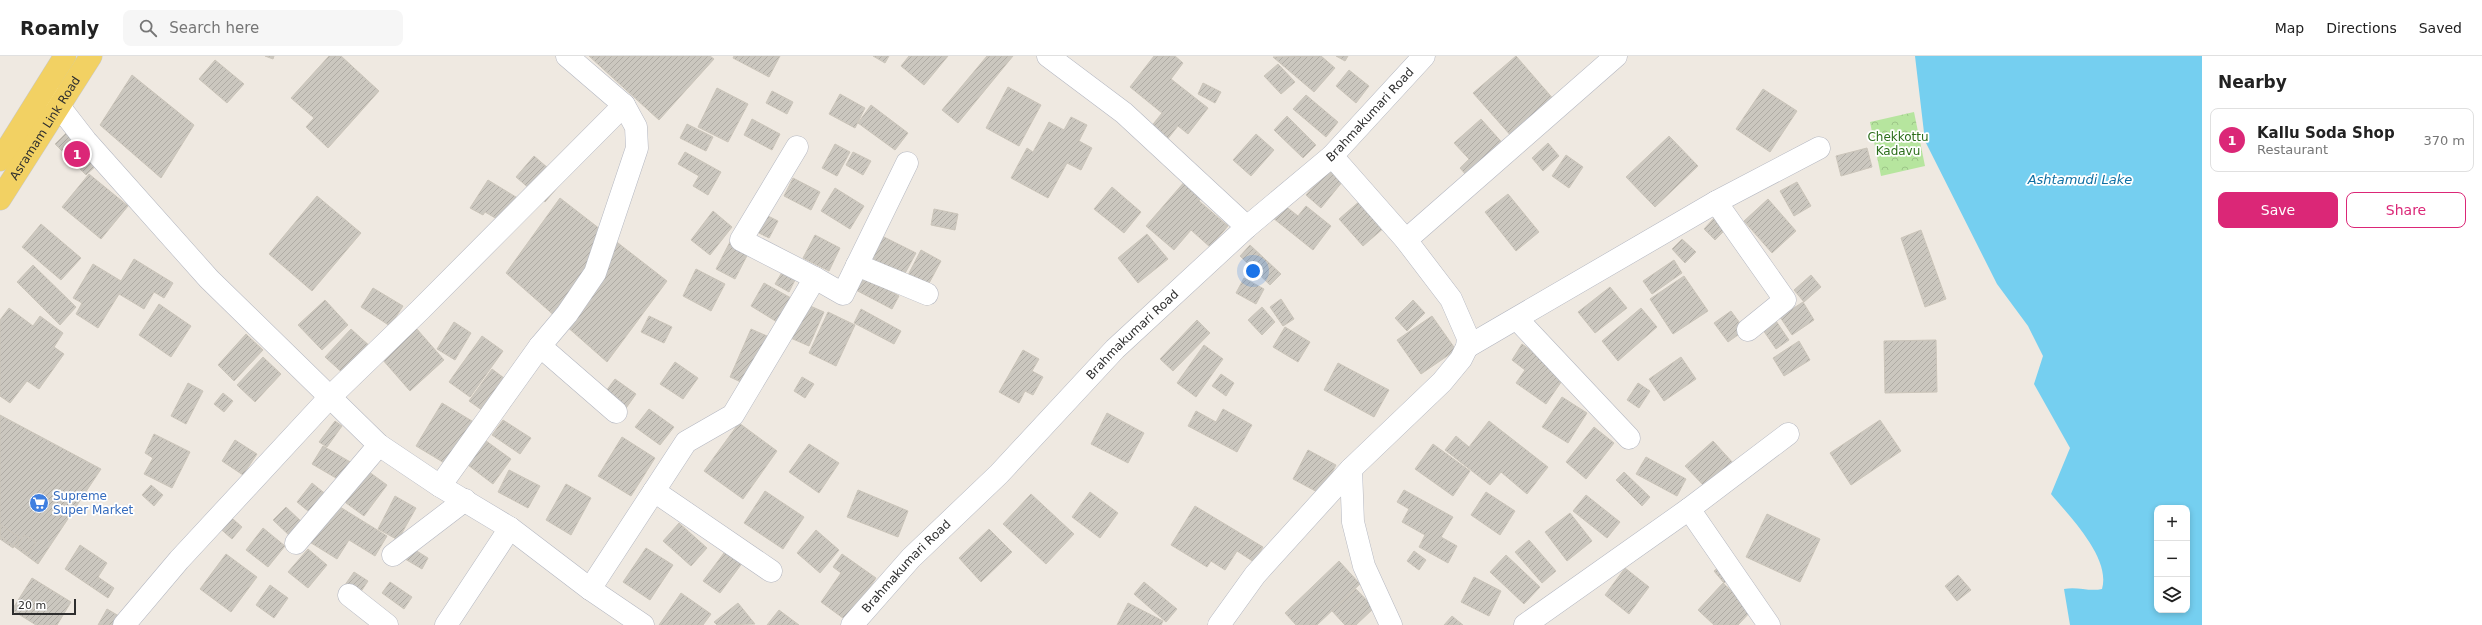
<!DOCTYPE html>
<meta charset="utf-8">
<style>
:root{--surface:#fff;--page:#f6f6f6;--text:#222;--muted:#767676;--line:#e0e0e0;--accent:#db2777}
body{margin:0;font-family:"DejaVu Sans",sans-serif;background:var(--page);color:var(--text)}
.controls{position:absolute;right:12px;bottom:12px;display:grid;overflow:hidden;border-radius:8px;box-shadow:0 2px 6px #0003}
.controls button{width:36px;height:36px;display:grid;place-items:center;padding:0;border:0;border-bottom:1px solid var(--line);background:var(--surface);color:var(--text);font:20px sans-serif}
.scale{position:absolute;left:12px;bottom:10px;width:64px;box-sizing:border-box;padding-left:4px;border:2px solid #2e2e2e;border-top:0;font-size:11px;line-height:14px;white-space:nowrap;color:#2e2e2e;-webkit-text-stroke:3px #fff;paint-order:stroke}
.you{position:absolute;left:1253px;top:215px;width:14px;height:14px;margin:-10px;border:3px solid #fff;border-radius:50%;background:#1a73e8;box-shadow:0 0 0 6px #1a73e833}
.badge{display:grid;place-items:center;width:26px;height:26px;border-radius:50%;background:var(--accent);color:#fff;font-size:13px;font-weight:700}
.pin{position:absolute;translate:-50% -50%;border:2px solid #fff;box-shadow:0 1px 4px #0006}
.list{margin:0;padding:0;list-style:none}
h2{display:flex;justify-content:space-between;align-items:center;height:52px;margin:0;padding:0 16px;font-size:17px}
h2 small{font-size:13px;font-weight:400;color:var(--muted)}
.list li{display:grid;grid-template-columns:26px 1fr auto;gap:12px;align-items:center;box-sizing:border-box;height:64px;margin:0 8px 8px;padding:0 8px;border:1px solid var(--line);border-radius:8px}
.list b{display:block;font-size:15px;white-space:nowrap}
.list p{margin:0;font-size:13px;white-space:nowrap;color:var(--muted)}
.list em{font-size:13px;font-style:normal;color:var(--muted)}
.actions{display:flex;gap:8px;padding:12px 16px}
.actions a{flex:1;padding:9px 0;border:1px solid var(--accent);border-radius:8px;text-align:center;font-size:14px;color:var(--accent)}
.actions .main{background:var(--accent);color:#fff}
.icon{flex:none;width:22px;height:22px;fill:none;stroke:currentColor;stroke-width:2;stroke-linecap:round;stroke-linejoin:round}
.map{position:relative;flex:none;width:2202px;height:569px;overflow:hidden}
header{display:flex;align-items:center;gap:24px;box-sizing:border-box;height:56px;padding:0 20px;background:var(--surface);border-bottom:1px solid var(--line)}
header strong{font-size:19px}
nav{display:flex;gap:22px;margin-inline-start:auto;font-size:14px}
.search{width:280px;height:36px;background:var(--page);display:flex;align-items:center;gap:10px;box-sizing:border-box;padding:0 14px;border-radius:8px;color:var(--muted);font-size:15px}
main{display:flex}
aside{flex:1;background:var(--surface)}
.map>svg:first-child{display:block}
</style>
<header>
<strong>Roamly</strong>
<div class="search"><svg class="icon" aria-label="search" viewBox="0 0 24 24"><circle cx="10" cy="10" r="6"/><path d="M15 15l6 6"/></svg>Search here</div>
<nav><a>Map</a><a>Directions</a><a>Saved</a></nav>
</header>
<main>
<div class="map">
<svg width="2202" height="569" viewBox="0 0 2202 569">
<defs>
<pattern id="forest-crowns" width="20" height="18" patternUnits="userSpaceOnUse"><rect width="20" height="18" fill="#b6e59e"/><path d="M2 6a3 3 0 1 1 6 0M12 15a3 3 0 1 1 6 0" fill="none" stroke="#9dc588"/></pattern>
<pattern id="building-hatch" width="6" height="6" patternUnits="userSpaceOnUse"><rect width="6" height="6" fill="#cbc7bf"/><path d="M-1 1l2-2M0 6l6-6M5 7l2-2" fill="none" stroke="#afaba4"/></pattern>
</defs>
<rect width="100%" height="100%" fill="#efe9e1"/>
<path fill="url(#forest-crowns)" d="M1914,56l11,54 -44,10 -11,-54z"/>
<path fill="#75cff0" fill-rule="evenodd" d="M1915,0h287v569h-132l-6,-36c13,-3 25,3 38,0 9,-31 -32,-72 -51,-95l19,-46 -36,-64 9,-28 -15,-30 -31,-42 -72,-143zM2157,452h30v102h-30z"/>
<path fill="url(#building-hatch)" stroke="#cbc5ba" d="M265,0h9l-1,3z
M329,0h12l38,35 -51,57 -22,-21 8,-9 -23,-20z
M589,0h121l4,3 -55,61z
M734,0h46l-11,21 -36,-19z
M873,0h16l-4,7z
M909,0h39l-24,29 -23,-19z
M987,0h26l-55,67 -16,-13z
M1154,0h21l8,7 -12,16 37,29 -20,26 -10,-8 -12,15 -16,-13 12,-15 -32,-26z
M1321,0l14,12 -21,24 -41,-35z
M1336,0h12l-3,5z
M1516,0l46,53 -42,37 -47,-53z
M215,4l29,24 -17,19 -28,-24z
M1278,8l17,18 -14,12 -17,-18z
M1349,14l20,16 -13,17 -20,-17z
M132,19l62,50 -33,53 -61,-53z
M1203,27l18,9 -6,11 -17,-9z
M1008,31l33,18 -22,41 -33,-18z
M717,32l31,16 -20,38 -30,-15z
M1763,33l34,22 -27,41 -34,-23z
M772,35l21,11 -6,12 -21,-11z
M840,38l25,14 -10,20 -26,-14z
M1306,39l32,27 -12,15 -33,-28z
M871,49l37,28 -13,17 -37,-27z
M1287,60l29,29 -13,13 -29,-28z
M1071,61l16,8 -8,16 13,7 -11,22 -14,-7 -19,35 -37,-20 16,-30 6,4 16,-30 15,8z
M752,63l28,15 -8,16 -28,-15z
M1481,63l25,28 -39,29 -7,-8 9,-9 -15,-16z
M687,68l26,13 -7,14 -26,-13z
M67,76l31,32 -12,11 -31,-31z
M1256,78l18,16 -23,26 -18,-16z
M1669,80l29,30 -43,41 -29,-30z
M1548,87l11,13 -16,15 -11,-13z
M835,88l15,8 -13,24 -15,-8z
M1867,92l5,19 -31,9 -5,-20z
M685,96l36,20 -13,23 -15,-9 6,-10 -21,-12z
M853,96l18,9 -8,14 -17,-10z
M1566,99l17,12 -14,21 -17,-12z
M534,100l29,25 -18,21 -29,-25z
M1329,113l14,12 -22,27 -15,-13z
M89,118l39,32 -27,33 -39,-32z
M793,122l27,14 -9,18 -27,-14z
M488,124l41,25 -15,24 -29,-17 -2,3 -13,-7z
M1186,124l18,15 -5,6 29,25 -18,21 -19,-17 -17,20 -28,-24z
M1797,126l14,24 -17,10 -14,-25z
M1112,131l29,25 -17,21 -30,-24z
M835,132l29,18 -14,23 -29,-18z
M1508,138l31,38 -23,19 -31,-39z
M317,140l44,37 -49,58 -43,-37z
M560,142l107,83 -60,81 -101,-89z
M1768,143l28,32 -24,22 -28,-32z
M1361,144l24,27 -22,19 -24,-27z
M1284,149l14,11 8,-10 25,20 -18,24 -40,-32z
M754,153l24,12 -9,17 -24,-12z
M934,153l24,5 -3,16 -24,-5z
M713,155l19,16 -22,28 -19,-15z
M1715,161l12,11 -12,12 -11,-11z
M41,168l40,34 -20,22 -39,-33z
M1921,174l25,69 -21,8 -24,-69z
M876,177l40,20 -14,26 -39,-20z
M1147,178l21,25 -30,24 -20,-25z
M815,179l25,13 -11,23 -26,-13z
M732,182l19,10 -16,31 -19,-10z
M1682,183l14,13 -11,11 -13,-14z
M1250,189l31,29 -11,11 -30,-29z
M921,194l20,11 -14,26 -20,-10z
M134,203l39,24 -9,15 -10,-6 -10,17 -25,-15 -21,34 -22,-14 6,-11 -9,-5 20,-34 28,17z
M1674,204l8,13 -30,21 -9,-13z
M33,209l43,42 -16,18 -43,-43z
M696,213l29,15 -14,27 -28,-15z
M784,213l13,7 -8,16 -14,-8z
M859,218l40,22 -7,13 -40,-21z
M1811,219l10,12 -17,15 -10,-12z
M1684,220l24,35 -35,23 -23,-35z
M1244,222l20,11 -8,15 -20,-11z
M764,227l27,15 -14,24 -26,-16z
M1610,231l17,21 -32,25 -17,-21z
M373,232l30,18 -13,20 -29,-19z
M1281,243l13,20 -11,7 -13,-19z
M325,244l23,25 -26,25 -24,-25z
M1413,244l12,13 -18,18 -12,-13z
M801,246l23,10 -15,34 -23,-10z
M1803,246l11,18 -22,15 -12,-18z
M159,248l32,22 -20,31 -32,-22z
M1262,251l13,15 -13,13 -14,-15z
M9,252l24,18 7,-10 23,17 -9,14 10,7 -25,35 -12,-8 -17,22 -10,-7v-76z
M1641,252l16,19 -39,34 -16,-20z
M861,253l40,22 -7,13 -40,-21z
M1731,255l14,19 -17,12 -14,-19z
M828,256l27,13 -19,41 -27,-13z
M649,260l23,11 -8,16 -23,-11z
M1432,260l24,34 -35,24 -24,-34z
M1197,264l13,13 -37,38 -13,-12z
M1776,265l13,19 -13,9 -13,-19z
M454,266l17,11 -16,27 -18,-11z
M1285,271l25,15 -12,20 -25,-15z
M416,272l28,32 -34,31 -28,-32z
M351,273l21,19 -26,28 -21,-19z
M751,273l16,7 -22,48 -15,-7z
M246,278l17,16 -29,31 -16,-16z
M482,280l21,15 -33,46 -21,-15z
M1936,284l1,52 -52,1 -1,-52z
M1799,285l11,19 -26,16 -11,-18z
M1522,288l44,31 -20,29 -30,-21 9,-13 -13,-10z
M1204,289l19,14 -27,38 -19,-14z
M1023,294l16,9 -7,12 11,6 -10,18 -8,-4 -6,12 -20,-11z
M263,301l18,17 -26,28 -18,-17z
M1681,301l15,22 -32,22 -15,-22z
M675,306l23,16 -15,21 -23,-15z
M1338,307l51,27 -15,27 -50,-27z
M492,313l20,15 -23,31 -20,-14z
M1221,318l13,9 -8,13 -14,-10z
M802,321l12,7 -9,14 -11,-7z
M615,323l21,15 -12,17 -21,-16z
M188,327l15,8 -17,33 -15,-8z
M1638,327l12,8 -11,17 -12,-8z
M223,337l10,8 -9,11 -10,-8z
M1562,341l25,16 -19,30 -26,-16z
M442,347l35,21 -26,43 -35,-21z
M649,353l25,18 -14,18 -25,-18z
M1223,353l29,16 -15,27 -49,-26 8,-15 20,11z
M1107,357l37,20 -16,30 -37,-19z
M0,359l101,54 -63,95 -38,-28z
M503,364l28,18 -11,16 -28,-19z
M1880,364l21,31 -50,34 -21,-32z
M335,365l7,5 -15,21 -8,-5z
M1489,365l59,46 -21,27 -26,-22 -11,13 -45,-35 11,-14 13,11z
M739,367l38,28 -34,48 -39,-28z
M1594,371l20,16 -28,36 -20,-17z
M154,378l36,18 -18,36 -28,-14 9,-16 -8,-5z
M622,381l33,21 -24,38 -33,-20z
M482,382l29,21 -18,25 -29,-22z
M235,384l22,14 -14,21 -21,-14z
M1713,385l21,23 -27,25 -22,-23z
M809,388l30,19 -20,30 -30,-21z
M1433,388l37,27 -17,25 -38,-27z
M323,390l29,17 -11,18 -29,-17z
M1308,394l28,15 -15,29 -28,-15z
M1646,401l40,22 -9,17 -41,-22z
M365,413l22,16 -23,31 -22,-16z
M509,414l31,16 -12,22 -30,-16z
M1624,416l26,25 -8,9 -26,-26z
M312,427l16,13 -15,19 -16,-13z
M566,428l25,14 -20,37 -25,-15z
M151,429l12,10 -9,11 -12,-11z
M858,434l50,21 -10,26 -51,-20z
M1404,434l49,27 -12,20 16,9 -9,17 -29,-16 6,-12 -23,-13 7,-13 -12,-7z
M765,435l39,26 -21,32 -39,-26z
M1090,436l28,21 -18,25 -28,-21z
M1486,436l29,19 -15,24 -29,-20z
M1031,438l43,40 -28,30 -43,-40z
M1586,439l34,27 -13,16 -34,-27z
M395,440l21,12 -18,32 -20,-11z
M332,446l55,34 -12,20 -26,-16 -12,19 -29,-18z
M1195,450l68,41 -9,15 -17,-11 -12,19 -14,-9 -4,6 -36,-22z
M286,451l19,18 -13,13 -19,-18z
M225,456l17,15 -10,12 -17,-15z
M1570,457l22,28 -25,20 -22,-29z
M1767,458l53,25 -20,43 -54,-25z
M679,467l28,25 -16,18 -28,-25z
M1,469l18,12 -6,11 -13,-9z
M263,472l22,18 -17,21 -22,-17z
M989,473l23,23 -31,30 -22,-24z
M816,474l23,20 -19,23 -23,-20z
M24,479l12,7 -8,12 -11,-8z
M1529,484l27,31 -14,12 -27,-31z
M80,489l27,18 -9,14 16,11 -6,10 -43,-29z
M407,489l21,13 -6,11 -22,-13z
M646,492l27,17 -23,35 -27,-18z
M308,493l19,16 -19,23 -20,-16z
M727,493l16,13 -23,31 -17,-12z
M1414,495l12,9 -7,10 -12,-9z
M226,498l31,23 -26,35 -31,-23z
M842,498l34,24 -29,43 -26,-19 20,-29 -8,-6z
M1506,499l34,32 -16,17 -34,-32z
M1339,505l21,23 -43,41h-21l-11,-12z
M1725,506l10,12 -11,9 -10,-12z
M1625,512l24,19 -20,27 -24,-19z
M354,516l14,9 -14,21 -14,-10z
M1958,519l13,15 -14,11 -12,-15z
M1474,521l27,14 -12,25 -28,-14z
M32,522l39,24 -14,23h-21l-24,-15z
M390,526l22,15 -8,12 -22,-16z
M1144,526l33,27 -11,13 -32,-28z
M1723,527l29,27 -14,15h-24l-16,-15z
M270,529l18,13 -14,20 -18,-13z
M1356,533l18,19 -18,17h-11l-13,-14z
M681,537l30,21 -8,11h-44z
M738,547l17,21 -38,1 -3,-3z
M1128,547l35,18 -2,4h-44z
M107,553l17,10 -4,6h-22z
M779,554l20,15h-32z
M1452,560l11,9h-19z"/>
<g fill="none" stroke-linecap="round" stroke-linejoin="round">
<g stroke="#b4b7c1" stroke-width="23">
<g id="minor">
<path d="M1048,0l76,57 123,114"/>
<path d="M48,36l38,49 123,138 170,166 61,41 70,42 80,61 53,36"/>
<path d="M1716,146l69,98 -37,30"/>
<path d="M1406,184l210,-184"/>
<path d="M857,209l70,29"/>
<path d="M815,222l28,16 64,-131"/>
<path d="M1517,263l112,119"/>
<path d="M540,290l76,66"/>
<path d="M1467,291l249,-145 103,-54"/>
<path d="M1351,413l2,53 11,44 27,59"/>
<path d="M440,430l100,-140 27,-32 28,-41 42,-125 -1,-21 -12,-22 -57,-49"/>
<path d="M654,435l117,80"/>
<path d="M1689,453l80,116"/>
<path d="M296,487l83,-98"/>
<path d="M393,499l72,-55"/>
<path d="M590,533l96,-147 47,-27 82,-137 -74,-38 56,-93"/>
<path d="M349,539l38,30"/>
<path d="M124,569l55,-65 150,-162 91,-88 204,-205"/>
<path d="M446,569l64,-97"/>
<path id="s1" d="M852,569l59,-67 88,-84 116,-125 132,-122 85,-71 92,-100"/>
<path d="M1219,569l36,-50 96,-106 91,-87 19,-23 6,-12 1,-9 -17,-39 -45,-59 -74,-84"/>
<path d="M1525,569l164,-116 99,-75"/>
</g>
</g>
<g stroke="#c9c9c9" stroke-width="23">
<g id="major">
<path d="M0,104l65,-104"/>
<path id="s2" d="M0,143l91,-143"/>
</g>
</g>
<use href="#minor" stroke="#fff" stroke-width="22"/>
<use href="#major" stroke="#f2d163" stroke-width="22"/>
</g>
<defs>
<g id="supermarket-disc" transform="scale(1)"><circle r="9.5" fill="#3f7fe0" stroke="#fff"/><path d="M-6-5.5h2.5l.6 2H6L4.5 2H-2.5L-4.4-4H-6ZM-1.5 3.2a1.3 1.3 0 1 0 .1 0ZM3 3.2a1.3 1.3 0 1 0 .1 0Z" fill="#fff"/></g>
</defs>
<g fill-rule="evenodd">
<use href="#supermarket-disc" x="39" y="447"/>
</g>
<g text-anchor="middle" stroke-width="3.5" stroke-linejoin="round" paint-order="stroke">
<g font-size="12" fill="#2e2e2e" stroke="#fff">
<text dy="4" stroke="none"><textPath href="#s1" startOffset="728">Brahmakumari Road</textPath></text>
<text dy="4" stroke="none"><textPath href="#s2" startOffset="84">Asramam Link Road</textPath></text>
<text dy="4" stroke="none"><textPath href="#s1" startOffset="404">Brahmakumari Road</textPath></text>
<text dy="4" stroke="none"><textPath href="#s1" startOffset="80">Brahmakumari Road</textPath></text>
</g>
<g font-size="12" fill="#2c6e1b" stroke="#fff">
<text x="1898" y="85">Chekkottu<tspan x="1898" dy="14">Kadavu</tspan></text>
</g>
<g font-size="12" fill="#366cbe" stroke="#fff" text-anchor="start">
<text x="53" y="444">Supreme<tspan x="53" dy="14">Super Market</tspan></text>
</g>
<g font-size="13" font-style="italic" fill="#0d6fa3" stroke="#fff">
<text x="2080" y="128">Ashtamudi Lake</text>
</g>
</g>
</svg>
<div class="controls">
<button>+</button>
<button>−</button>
<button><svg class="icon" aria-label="layers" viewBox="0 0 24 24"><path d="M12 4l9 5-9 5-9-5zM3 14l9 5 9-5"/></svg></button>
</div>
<div class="scale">20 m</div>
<div class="you"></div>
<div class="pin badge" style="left:77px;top:98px">1</div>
</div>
<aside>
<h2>Nearby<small></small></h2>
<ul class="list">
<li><span class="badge">1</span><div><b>Kallu Soda Shop</b><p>Restaurant</p></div><em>370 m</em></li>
</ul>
<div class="actions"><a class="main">Save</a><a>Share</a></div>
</aside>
</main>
